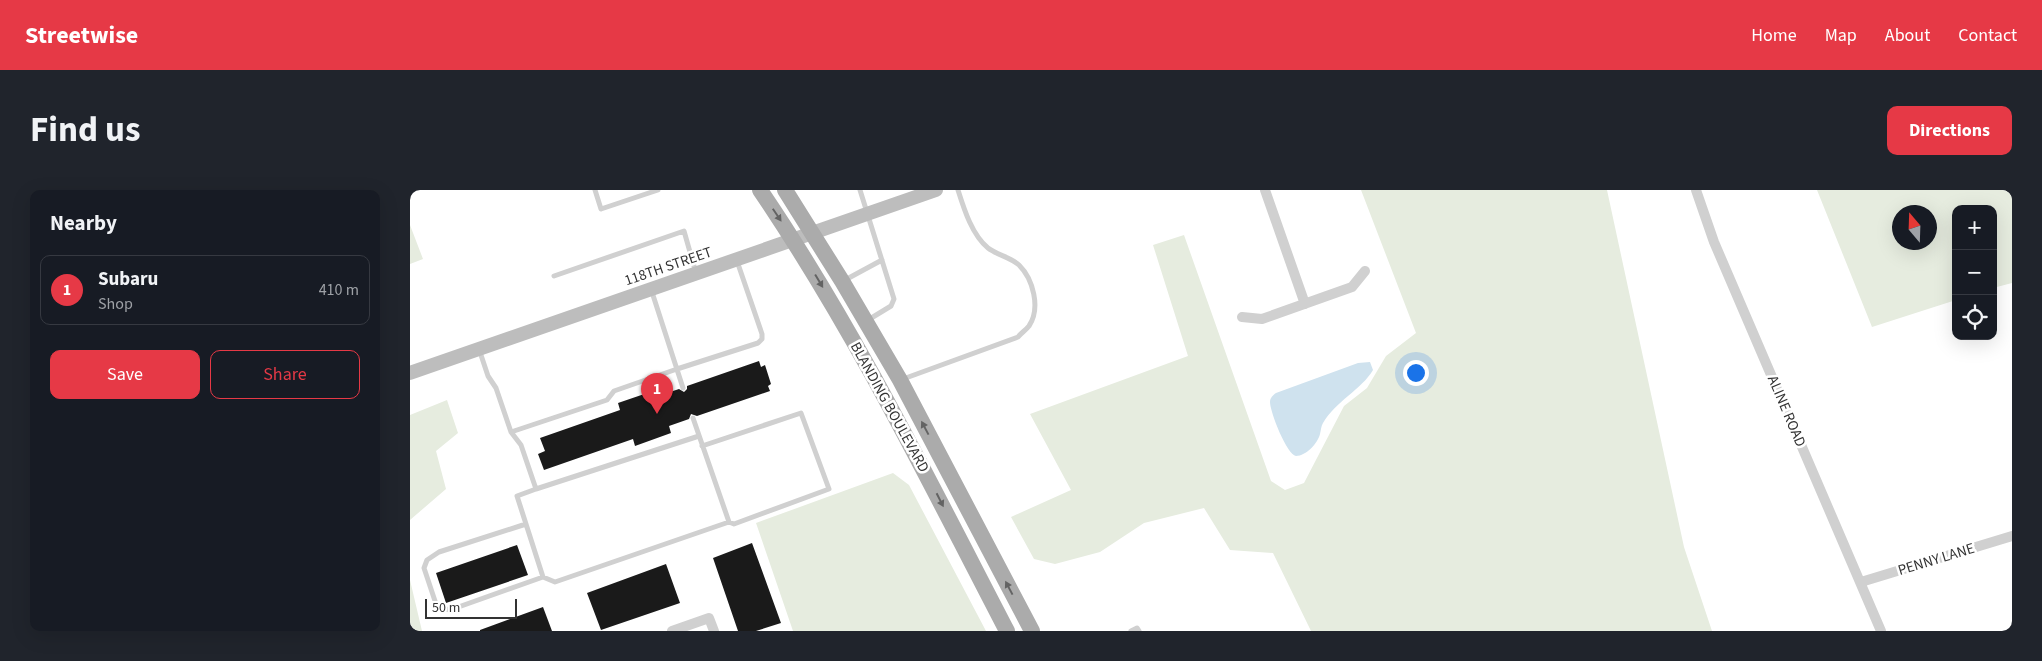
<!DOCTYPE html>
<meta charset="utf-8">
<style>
:root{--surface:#171b24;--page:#20242c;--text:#f1f3f6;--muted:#9ea1a6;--line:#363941;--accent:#e63946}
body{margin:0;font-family:"Source Sans 3",sans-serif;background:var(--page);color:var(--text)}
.controls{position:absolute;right:15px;top:15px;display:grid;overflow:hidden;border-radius:10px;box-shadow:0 5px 20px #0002}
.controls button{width:45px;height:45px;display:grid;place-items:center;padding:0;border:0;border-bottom:1px solid var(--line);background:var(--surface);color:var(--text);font:25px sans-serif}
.compass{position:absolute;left:1482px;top:15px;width:45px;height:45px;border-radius:50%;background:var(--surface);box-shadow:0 5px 20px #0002;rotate:341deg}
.scale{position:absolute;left:15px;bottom:12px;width:92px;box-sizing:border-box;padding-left:5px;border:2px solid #333;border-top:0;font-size:14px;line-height:18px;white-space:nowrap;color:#333;-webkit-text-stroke:4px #fff;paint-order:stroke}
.you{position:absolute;left:1005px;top:182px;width:18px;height:18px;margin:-12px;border:4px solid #fff;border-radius:50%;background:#1a73e8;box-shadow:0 0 0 8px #1a73e833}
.badge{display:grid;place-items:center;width:32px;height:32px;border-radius:50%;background:var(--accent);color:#fff;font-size:16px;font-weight:700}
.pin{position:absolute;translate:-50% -41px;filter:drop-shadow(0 1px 2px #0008)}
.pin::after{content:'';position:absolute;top:26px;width:18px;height:15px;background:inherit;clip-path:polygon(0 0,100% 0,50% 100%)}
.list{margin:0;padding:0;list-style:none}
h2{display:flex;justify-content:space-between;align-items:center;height:65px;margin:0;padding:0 20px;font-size:21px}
h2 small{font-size:16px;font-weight:400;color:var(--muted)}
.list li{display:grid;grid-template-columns:32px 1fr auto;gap:15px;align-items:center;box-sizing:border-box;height:70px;margin:0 10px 10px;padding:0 10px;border:1px solid var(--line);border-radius:10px}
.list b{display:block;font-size:19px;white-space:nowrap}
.list p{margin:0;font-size:16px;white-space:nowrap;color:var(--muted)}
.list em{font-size:16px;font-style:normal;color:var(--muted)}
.actions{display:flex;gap:10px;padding:15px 20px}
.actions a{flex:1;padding:11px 0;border:1px solid var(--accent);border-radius:10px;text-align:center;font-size:18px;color:var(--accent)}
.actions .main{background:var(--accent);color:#fff}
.icon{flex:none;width:28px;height:28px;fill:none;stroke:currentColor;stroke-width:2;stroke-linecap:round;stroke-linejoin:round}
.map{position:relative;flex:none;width:1602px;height:441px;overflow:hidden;border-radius:10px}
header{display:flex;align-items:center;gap:30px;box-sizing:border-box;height:70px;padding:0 25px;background:var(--accent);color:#fff}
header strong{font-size:24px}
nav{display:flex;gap:28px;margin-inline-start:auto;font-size:18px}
.intro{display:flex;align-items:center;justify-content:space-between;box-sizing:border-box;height:120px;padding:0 30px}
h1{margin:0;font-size:35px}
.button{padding:12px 22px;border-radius:10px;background:var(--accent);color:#fff;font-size:18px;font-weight:700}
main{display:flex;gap:30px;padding:0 30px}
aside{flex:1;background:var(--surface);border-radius:10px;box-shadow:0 5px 20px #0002}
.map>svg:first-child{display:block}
</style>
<header>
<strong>Streetwise</strong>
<nav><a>Home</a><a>Map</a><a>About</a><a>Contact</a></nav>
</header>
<div class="intro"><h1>Find us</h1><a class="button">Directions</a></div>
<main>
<aside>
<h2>Nearby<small></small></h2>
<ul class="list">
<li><span class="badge">1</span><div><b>Subaru</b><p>Shop</p></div><em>410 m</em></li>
</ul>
<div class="actions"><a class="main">Save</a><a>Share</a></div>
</aside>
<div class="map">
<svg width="1602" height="441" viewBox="0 0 1602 441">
<rect width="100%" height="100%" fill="#fff"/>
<path fill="#e6ecdf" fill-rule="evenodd" d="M951,0h246l77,357 28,84h-401l-38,-78 -43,-3 -26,-42 -60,15 -44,29 -45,12 -21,-5 -23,-42 60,-27 -41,-76 158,-58 -35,-111 31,-10 87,246 14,9 19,-7 40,-77 23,-18 19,-32 30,-23z
M1407,0h195v93l-19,5v-79h-37v91l-84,27zM1490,22h30v30h-30z
M0,35l13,34 -13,5z
M37,210l11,33 -22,18 10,38 -36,31v-105z
M483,283l16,12 77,146h-193l-37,-108z
M0,390l12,51h-12z"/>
<path fill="#cfe2ee" d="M960,172l3,8c-11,19 -38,32 -50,53 -2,3 -2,7 -3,11 -2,9 -14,22 -24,22 -9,-1 -26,-44 -26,-54 0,-4 3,-7 6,-9l82,-30z"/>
<path fill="#1a1a1a" d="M349,171l2,6 4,-2 6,19 -3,2 2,5 -73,25 -6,-2 -2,5 -20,7 2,7 -36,13 -2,-7 -89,31 -6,-16 7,-3 -5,-13 80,-28 -2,-7 38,-13 2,6 21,-7 5,3 3,-3v-3z
M342,353l29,80 -25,8h-18l-25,-73z
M107,355l11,30 -82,28 -10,-30z
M256,374l14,39 -79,27 -14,-37z
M133,417l9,24h-72v-1z"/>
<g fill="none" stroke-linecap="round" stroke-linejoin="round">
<path stroke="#d0d0d0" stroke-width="5" d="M185,0l6,19 57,-19
M450,0l34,109 -3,7 -23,14
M144,86l130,-45 12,42
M435,90l37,-20
M241,99l32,99
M69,159l9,27 8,12 15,44 10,13 15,44 -19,7 26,81 -93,33 -13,-3 -13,-39 3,-8 12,-8 87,-28
M493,189l115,-42c3,-4 8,-7 11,-11 12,-18 4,-47 -10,-61 -9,-8 -22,-10 -31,-17 -16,-13 -24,-39 -30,-58
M283,228l36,104
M101,242l96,-32 7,-9 63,-22 81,-26 4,-4v-5l-25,-73
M126,299l163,-53
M133,387l12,5 174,-60 5,2 95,-35 -28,-76 -99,33
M721,441l6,-3 2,3"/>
<path stroke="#d0d0d0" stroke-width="10" d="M855,0l40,114
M1286,0l18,52 167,389
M832,127l20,2 90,-32 13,-16
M1451,392l151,-46
M262,441l37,-13 5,13"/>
<path stroke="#bdbdbd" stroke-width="14" d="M0,183l526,-183"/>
<path stroke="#ababab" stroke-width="16" d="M350,0c95,140 169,291 247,441
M375,0l57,91 58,99 132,251"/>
</g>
<defs><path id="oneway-solid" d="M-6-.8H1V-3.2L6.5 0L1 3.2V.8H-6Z" transform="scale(1.25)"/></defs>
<g fill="#636363">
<use href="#oneway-solid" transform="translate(367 25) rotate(56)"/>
<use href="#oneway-solid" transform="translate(409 91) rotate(59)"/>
<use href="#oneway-solid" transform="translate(515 238) rotate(-118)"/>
<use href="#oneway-solid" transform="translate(530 310) rotate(63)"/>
<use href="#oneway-solid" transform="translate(599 398) rotate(-118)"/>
</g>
<g text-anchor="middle" stroke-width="5" stroke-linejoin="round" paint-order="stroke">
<g font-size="15" fill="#333" stroke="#fff">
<text transform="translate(258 76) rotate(-19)" y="5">118TH STREET</text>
<text transform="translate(480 217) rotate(61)" y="5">BLANDING BOULEVARD</text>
<text transform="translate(1377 221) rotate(67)" y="5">ALINE ROAD</text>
<text transform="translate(1526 369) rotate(-17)" y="5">PENNY LANE</text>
</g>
</g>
</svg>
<div class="controls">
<button>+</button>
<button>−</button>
<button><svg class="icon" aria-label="locate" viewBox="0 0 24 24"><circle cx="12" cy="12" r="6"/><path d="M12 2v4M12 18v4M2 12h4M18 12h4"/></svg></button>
</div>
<svg class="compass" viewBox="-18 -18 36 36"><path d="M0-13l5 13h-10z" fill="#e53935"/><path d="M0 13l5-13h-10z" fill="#9ea1a6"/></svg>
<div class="scale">50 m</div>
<div class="you"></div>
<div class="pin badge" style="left:247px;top:224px">1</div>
</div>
</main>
